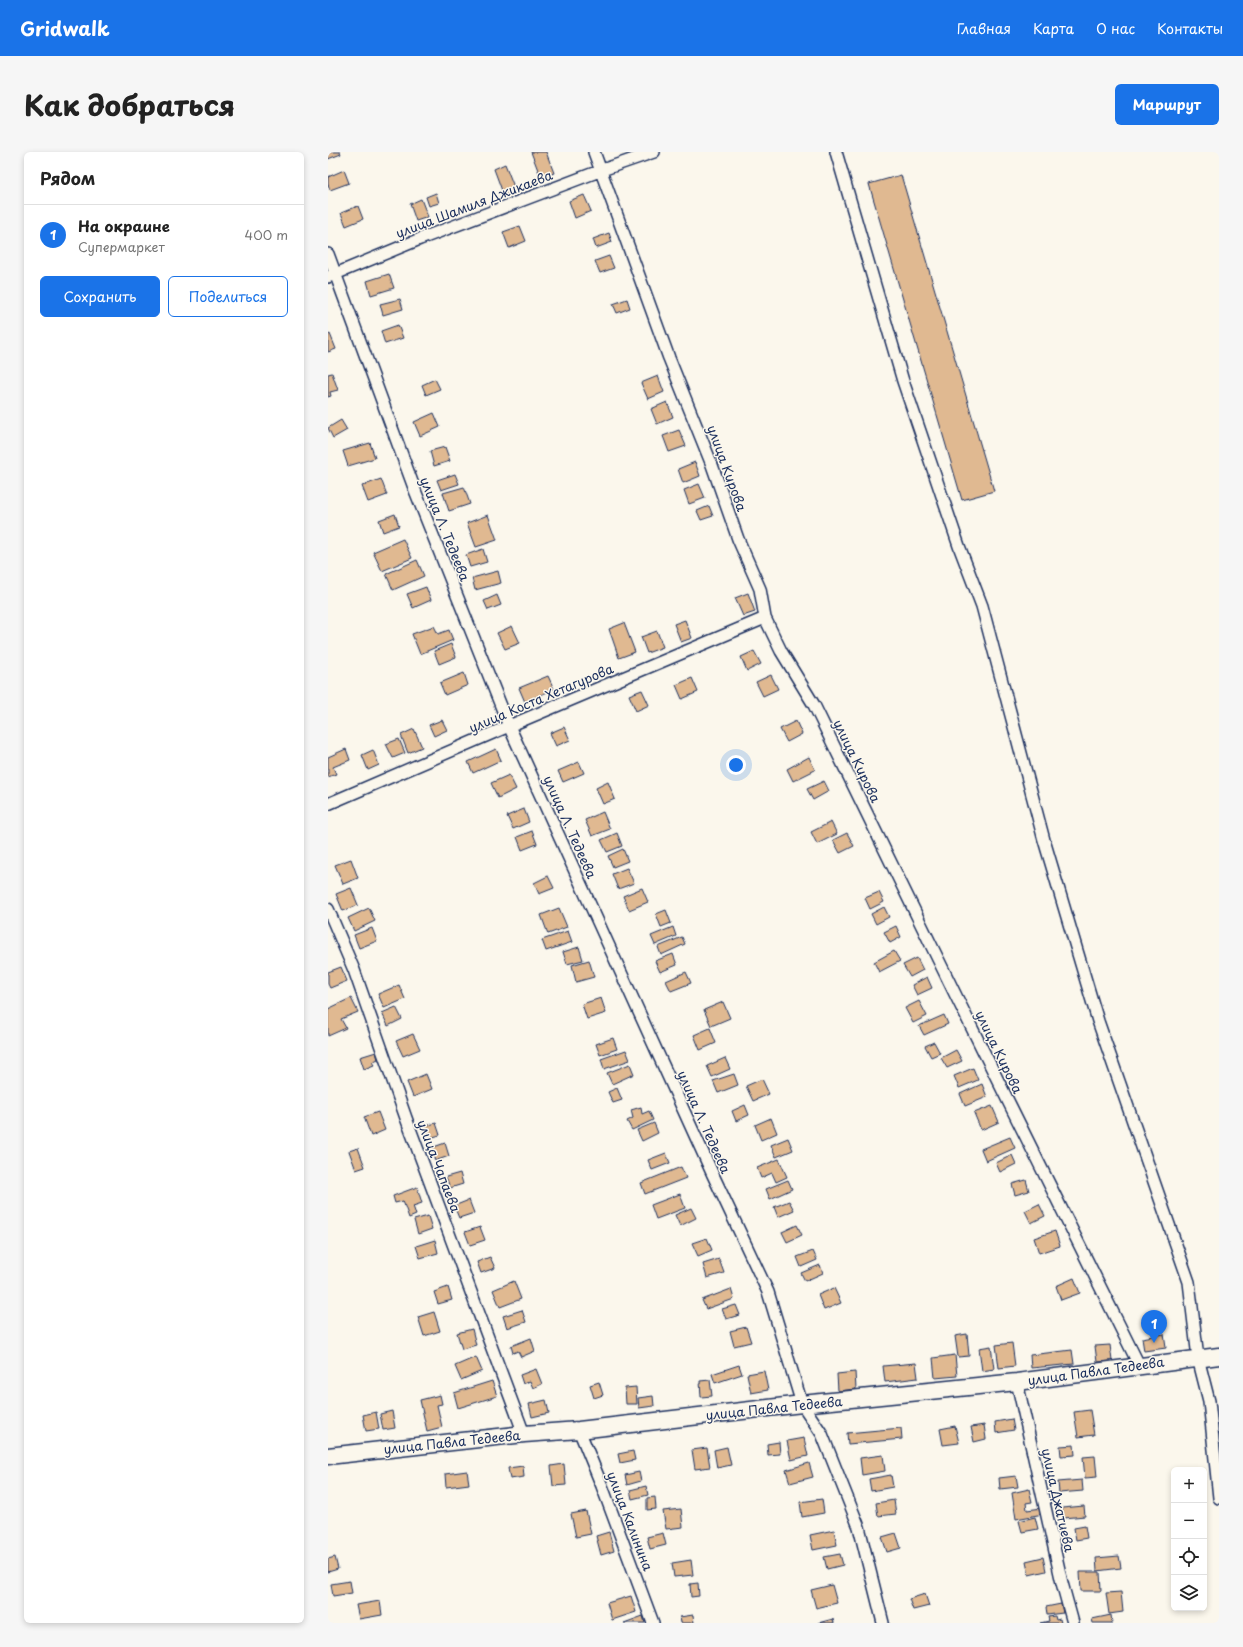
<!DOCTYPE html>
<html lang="ru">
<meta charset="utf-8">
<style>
:root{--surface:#fff;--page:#f6f6f6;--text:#222;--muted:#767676;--line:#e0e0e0;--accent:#1a73e8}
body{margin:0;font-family:"Playpen Sans",sans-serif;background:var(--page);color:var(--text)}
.controls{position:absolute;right:12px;bottom:12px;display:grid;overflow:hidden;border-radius:6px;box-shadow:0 2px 6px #0003}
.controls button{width:36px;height:36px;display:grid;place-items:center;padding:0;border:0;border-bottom:1px solid var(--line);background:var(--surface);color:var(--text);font:20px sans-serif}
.you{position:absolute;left:408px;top:613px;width:14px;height:14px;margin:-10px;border:3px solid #fff;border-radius:50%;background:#1a73e8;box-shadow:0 0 0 6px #1a73e833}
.badge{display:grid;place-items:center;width:26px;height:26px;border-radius:50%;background:var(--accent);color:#fff;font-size:13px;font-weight:700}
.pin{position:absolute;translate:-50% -33px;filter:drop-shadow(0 1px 2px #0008)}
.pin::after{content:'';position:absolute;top:21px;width:14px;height:12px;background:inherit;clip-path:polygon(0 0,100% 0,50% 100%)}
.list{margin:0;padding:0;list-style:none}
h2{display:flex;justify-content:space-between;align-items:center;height:52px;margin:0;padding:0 16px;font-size:17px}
h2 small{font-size:13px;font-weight:400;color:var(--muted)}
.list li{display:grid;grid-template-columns:26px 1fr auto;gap:12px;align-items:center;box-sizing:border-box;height:60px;padding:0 16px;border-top:1px solid var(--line)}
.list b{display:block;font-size:15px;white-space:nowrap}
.list p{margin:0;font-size:13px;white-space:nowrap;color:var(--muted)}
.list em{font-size:13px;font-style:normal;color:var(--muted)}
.actions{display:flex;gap:8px;padding:12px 16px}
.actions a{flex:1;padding:9px 0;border:1px solid var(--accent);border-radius:6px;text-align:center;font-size:14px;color:var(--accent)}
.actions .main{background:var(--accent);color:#fff}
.icon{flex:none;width:22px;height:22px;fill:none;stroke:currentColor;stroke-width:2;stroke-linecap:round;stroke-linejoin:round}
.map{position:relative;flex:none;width:891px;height:1471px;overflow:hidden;border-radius:6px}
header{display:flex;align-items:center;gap:24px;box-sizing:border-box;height:56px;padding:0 20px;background:var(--accent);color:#fff}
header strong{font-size:19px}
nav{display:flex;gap:22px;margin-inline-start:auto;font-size:14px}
.intro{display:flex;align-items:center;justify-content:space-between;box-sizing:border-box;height:96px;padding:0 24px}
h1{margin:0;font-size:28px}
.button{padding:10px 18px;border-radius:6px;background:var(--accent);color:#fff;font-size:14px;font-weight:700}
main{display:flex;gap:24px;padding:0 24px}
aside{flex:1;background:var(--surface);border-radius:6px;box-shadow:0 2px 6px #0003}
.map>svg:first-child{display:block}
</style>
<header>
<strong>Gridwalk</strong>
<nav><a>Главная</a><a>Карта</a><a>О нас</a><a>Контакты</a></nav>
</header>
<div class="intro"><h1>Как добраться</h1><a class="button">Маршрут</a></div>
<main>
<aside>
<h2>Рядом<small></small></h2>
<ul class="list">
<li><span class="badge">1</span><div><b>На окраине</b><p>Супермаркет</p></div><em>400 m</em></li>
</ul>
<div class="actions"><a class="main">Сохранить</a><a>Поделиться</a></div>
</aside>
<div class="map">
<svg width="891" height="1471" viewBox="0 0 891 1471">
<rect width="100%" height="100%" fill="#fbf7ec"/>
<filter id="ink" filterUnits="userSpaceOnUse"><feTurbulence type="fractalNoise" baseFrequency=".025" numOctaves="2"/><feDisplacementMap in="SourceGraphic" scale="8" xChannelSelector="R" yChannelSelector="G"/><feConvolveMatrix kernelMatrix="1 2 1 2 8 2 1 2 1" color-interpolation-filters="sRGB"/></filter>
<g filter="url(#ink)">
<path fill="#e0b991" stroke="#1b2f5e" d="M0,0h12l1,2 -13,5z
M203,0h15l8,21 -13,5z
M177,12l11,28 -12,4 -10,-27z
M16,18l5,13 -19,7 -2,-6v-7z
M573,23l93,316 -32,9 -93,-316z
M108,41l3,10 -10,3 -3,-9z
M256,43l7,16 -16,7 -6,-17z
M93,47l7,18 -12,4 -6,-17z
M30,54l5,13 -17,7 -5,-13z
M192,74l6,15 -17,7 -6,-16z
M281,81l3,9 -16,6 -3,-9z
M281,104l5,12 -14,5 -5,-12z
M61,122l5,14 -23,7 -4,-14z
M72,147l3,10 -20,6 -3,-11z
M299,147l3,9 -13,5 -4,-9z
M70,173l5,13 -18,6 -4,-13z
M2,182l6,15 -8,3v-17z
M4,221l6,17 -8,2 1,4 -3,1v-23z
M330,224l6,16 -16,7 -7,-16z
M107,227l5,10 -14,6 -4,-10z
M339,250l6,15 -16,7 -6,-15z
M106,261l6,14 -20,9 -6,-14z
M13,268l6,10 -14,8 -5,-10z
M351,278l7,16 -17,6 -6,-16z
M42,291l5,15 -27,8 -5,-15z
M117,295l5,14 -16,5 -4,-15z
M367,310l5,14 -17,7 -5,-14z
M127,322l4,10 -18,6 -4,-10z
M53,327l6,16 -19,7 -6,-16z
M371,332l6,14 -16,6 -5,-14z
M136,335l6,17 -21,7 -6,-18z
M381,354l4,10 -12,4 -4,-9z
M67,362l4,12 -16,6 -4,-12z
M160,363l9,25 -21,7 -9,-24z
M75,387l9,19 -30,13 -9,-19z
M155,397l4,13 -17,5 -4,-12z
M89,408l7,16 -31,14 -7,-16z
M170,419l3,12 -26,7 -3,-12z
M98,435l5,13 -18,8 -6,-14z
M420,441l7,19 -12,4 -8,-18z
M169,443l4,10 -13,5 -4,-9z
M357,468l7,18 -11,4 -7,-18z
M296,471l11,29 -16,6 -10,-29z
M106,474l4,8 11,-4 4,10 -33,14 -8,-20z
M184,474l8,17 -15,6 -8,-16z
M329,479l6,16 -16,6 -6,-16z
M123,492l5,13 -17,7 -5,-13z
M426,499l7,13 -14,7 -6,-14z
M136,521l4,12 -23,10 -5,-12z
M443,523l7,14 -15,7 -7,-14z
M220,524l6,13 -29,13 -6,-14z
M364,526l6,14 -16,7 -6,-14z
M314,538l7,15 -13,6 -7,-16z
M114,568l5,10 -13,6 -5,-11z
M468,569l6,13 -15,8 -7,-13z
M236,575l6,13 -14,6 -6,-13z
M86,577l8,18 -14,6 -7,-18z
M71,587l6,14 -12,5 -7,-14z
M18,597l4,11 -17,7 3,7 -8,3v-20z
M168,597l5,11 -28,13 -5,-11z
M45,598l6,15 -11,5 -6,-15z
M481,605l6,13 -22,11 -6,-12z
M251,610l5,11 -21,9 -5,-11z
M181,623l7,14 -18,9 -7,-15z
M496,629l5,10 -16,9 -6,-11z
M280,630l7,17 -12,5 -7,-16z
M196,657l5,13 -16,7 -6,-13z
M275,660l7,17 -18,7 -7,-16z
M503,670l6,12 -20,10 -6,-12z
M204,679l5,13 -15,6 -5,-13z
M289,681l5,13 -15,6 -6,-12z
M519,681l7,13 -14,7 -7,-13z
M295,697l5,12 -15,6 -5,-11z
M23,707l7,19 -15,6 -8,-19z
M299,716l7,15 -16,6 -6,-15z
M220,724l6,12 -15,6 -5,-11z
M23,736l7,17 -15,6 -7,-17z
M314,736l6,14 -19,8 -6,-14z
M551,740l5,10 -14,7 -5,-11z
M556,755l5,10 -13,7 -5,-10z
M41,756l6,13 -21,10 -6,-13z
M231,756l8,19 -19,7 -7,-19z
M338,758l5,13 -10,4 -5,-13z
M568,774l5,11 -11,6 -6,-11z
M345,775l3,9 -21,9 -4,-9z
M44,776l5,13 -18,7 -5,-13z
M240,779l4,11 -26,9 -4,-11z
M354,785l3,7 -24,11 -3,-8z
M251,795l4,13 -16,4 -4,-12z
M566,799l6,10 -21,11 -5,-10z
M345,802l4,11 -17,7 -5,-11z
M589,806l6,12 -13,7 -7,-12z
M261,808l5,17 -18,5 -4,-17z
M13,815l6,14 -17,7 -2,-4v-12z
M358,820l5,11 -20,8 -5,-10z
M599,825l5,11 -15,7 -5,-10z
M71,833l6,14 -21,9 -6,-14z
M23,846l7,14 -17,7 5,9 -18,8v-27z
M273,846l5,15 -19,6 -5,-15z
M591,849l8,15 -14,7 -8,-15z
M395,850l7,16 -19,8 -7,-16z
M68,855l6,12 -14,7 -6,-13z
M616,863l4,9 -24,11 -5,-9z
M382,876l6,15 -16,7 -6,-15z
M85,882l7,15 -17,7 -7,-15z
M285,886l4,11 -17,6 -4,-11z
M606,890l6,11 -9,4 -6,-11z
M298,898l4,10 -26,9 -3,-10z
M628,898l6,11 -15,7 -6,-10z
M48,900l2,7 -6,3 2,3 -10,4 -4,-12z
M397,906l5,11 -18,8 -5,-11z
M302,912l4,10 -22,10 -5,-11z
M645,916l5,12 -19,8 -5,-12z
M98,922l6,15 -19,8 -6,-15z
M406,922l4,11 -20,8 -5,-12z
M434,927l7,15 -16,7 -7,-15z
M654,932l5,13 -22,9 -5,-12z
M289,936l5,12 -9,3 -5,-11z
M417,953l4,10 -13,6 -4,-10z
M664,954l7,16 -18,8 -7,-17z
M313,955l1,7 7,-3 4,9 -21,10 -5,-9 6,-3 -2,-8z
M50,960l7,18 -14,6 -7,-19z
M443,966l6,15 -16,7 -6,-15z
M108,971l4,12 -14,4 -4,-12z
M326,971l4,10 -16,8 -5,-11z
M682,985l5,11 -29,13 -5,-12z
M460,986l5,12 -17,7 -5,-12z
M117,991l4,13 -14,5 -4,-13z
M30,996l7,19 -9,3 -7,-19z
M338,1001l4,10 -18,7 -4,-10z
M684,1003l4,9 -16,8 -4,-9z
M451,1007l8,18 -11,5 -4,-9 -11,5 -4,-10z
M353,1015l5,11 -41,16 -4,-11z
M132,1021l3,11 -13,4 -4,-11z
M460,1028l4,9 -22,10 -4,-10z
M698,1028l3,11 -14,4 -3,-11z
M89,1035l5,16 -9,3 3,9 -7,3 -6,-17 -8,2 -2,-7z
M352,1042l5,14 -29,11 -5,-14z
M141,1048l5,13 -15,5 -5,-12z
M461,1049l5,9 -16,7 -4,-10z
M711,1052l6,12 -14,7 -6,-12z
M363,1056l5,10 -16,8 -5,-11z
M100,1064l4,13 -14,5 -4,-14z
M469,1073l5,10 -15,7 -5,-10z
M152,1075l5,13 -15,5 -5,-13z
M727,1079l5,15 -21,7 -5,-15z
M379,1086l5,12 -14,6 -6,-13z
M107,1088l3,13 -18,5 -4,-12z
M485,1099l4,9 -16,7 -4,-10z
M162,1105l5,11 -14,5 -4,-11z
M391,1107l5,14 -17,5 -4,-14z
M492,1113l3,8 -18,8 -4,-8z
M746,1126l6,15 -19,7 -5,-14z
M186,1129l7,18 -21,8 -7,-17z
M120,1135l4,13 -14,4 -4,-12z
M506,1136l7,15 -17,7 -6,-15z
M403,1137l3,10 -28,10 -4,-9z
M408,1153l4,10 -14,4 -4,-10z
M194,1158l4,12 -19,6 -4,-12z
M106,1160l6,19 -16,5 -6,-19z
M418,1175l5,15 -17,4 -4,-15z
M144,1177l4,16 -14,4 -5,-16z
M639,1182l2,22 -11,1 -3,-21z
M836,1182l2,14 -22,3 -2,-13z
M203,1186l4,13 -14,6 -3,-6 -5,2 -2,-7z
M684,1191l3,23 -16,2 -3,-23z
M782,1193l2,16 -15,1 -2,-16z
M663,1194l3,23 -12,2 -3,-23z
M744,1198l2,14 -43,4 -1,-13z
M627,1203l2,21 -22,2 -2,-20z
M148,1205l6,14 -21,9 -6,-14z
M588,1211l2,15 -33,4 -2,-16z
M411,1213l3,9 -27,9 -3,-9z
M208,1217l6,15 -9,4 -3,-7 -7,3 -3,-9z
M436,1219l4,19 -17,3 -4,-19z
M527,1220l1,17 -18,2 -1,-17z
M382,1228l2,16 -11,1 -1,-16z
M164,1229l5,15 -39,12 -4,-15z
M271,1230l4,13 -9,3 -4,-13z
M308,1235l1,17h-11l-1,-16z
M112,1243l2,9 -5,1 5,22 -15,4 -7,-31z
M325,1244l1,10 -15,2 -1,-10z
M218,1248l3,13 -17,4 -3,-13z
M762,1258l4,25 -16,2 -4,-25z
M64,1259l3,17 -12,2 -3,-16z
M48,1260l3,17 -13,2 -3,-16z
M684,1267l2,11 -18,3 -1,-11z
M656,1273l2,14 -12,3 -3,-15z
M627,1274l4,17 -16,2 -3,-16z
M573,1276l1,11 -54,5 -1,-11z
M476,1286l4,18 -17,4 -4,-19z
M451,1290l1,12 -12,1 -1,-11z
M746,1293l1,10 -14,1 -1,-10z
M399,1295l4,18 -14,3 -3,-18z
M379,1296l3,19 -15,2 -3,-19z
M305,1299l2,9 -15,3 -2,-9z
M555,1303l2,16 -23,4 -2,-17z
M767,1304l2,21 -12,1 -2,-21z
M481,1311l4,14 -23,6 -4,-13z
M236,1312l2,21 -13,1 -2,-20z
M195,1314l1,11 -14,2 -2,-11z
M139,1319l2,13 -23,3 -1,-13z
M311,1320l2,9 -14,4 -2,-10z
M563,1323l2,12 -22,4 -2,-12z
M688,1324l2,11 -18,2 -1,-11z
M754,1328l1,11 -24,2 -1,-11z
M318,1334l2,9 -16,4 -2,-9z
M701,1337l3,13 -6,1 1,7 15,-2 1,6 -27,5 -4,-26z
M327,1345l1,12 -9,1v-12z
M494,1347l2,14 -22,4 -2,-15z
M566,1348l2,14 -18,2 -2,-13z
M756,1354l1,10 -21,2 -2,-10z
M353,1357l2,18 -17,2 -3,-18z
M258,1359l5,23 -15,3 -5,-23z
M707,1365l3,12 -16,3 -3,-11z
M757,1374l2,12 -11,2 -2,-12z
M506,1378l3,15 -24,5 -3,-15z
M281,1380l5,19 -13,4 -5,-19z
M335,1381l3,12 -16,4 -3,-12z
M568,1381l5,15 -14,4 -5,-15z
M512,1402l3,11 -16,4 -3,-12z
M791,1404l2,12 -24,3 -1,-13z
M7,1405l3,12 -10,3v-13z
M715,1405l3,14 -17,4 -3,-14z
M363,1408l2,15 -19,2 -2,-14z
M752,1420h20l1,19h-20z
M22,1429l2,12 -19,3 -2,-12z
M370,1431l1,13 -8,1 -1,-13z
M504,1433l5,18 -21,5 -5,-18z
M793,1440l2,20 -14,2 -3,-21z
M597,1442l4,12 -16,4 -4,-11z
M303,1444l5,16 -24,8 -5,-17z
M52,1449l2,14 -23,4 -3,-14z
M733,1452l2,9 -16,2 -1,-8z
M365,1463l1,8h-13l-1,-6z
M783,1463l1,8h-19l-1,-4z
M315,1464l2,7h-21z
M727,1464l1,4 4,-1 1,4h-21l9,-2 -1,-4z
M505,1467l1,4h-16z"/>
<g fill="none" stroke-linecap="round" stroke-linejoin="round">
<g stroke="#1b2f5e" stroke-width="14">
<path id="street" d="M266,0l75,206 43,107 26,74 22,50 5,29 16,33 33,54 145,297 180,363
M508,0l67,229 56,165 23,60 62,234 54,181 91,261 9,76 11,43 10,97
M0,102l88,239 93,233 204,449 55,117 34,112 20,30 37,93 24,96
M0,125l92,-38 182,-69 52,-18
M0,652l181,-78 256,-108
M0,757l26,61 52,148 118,316
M689,1230l45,201 11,40
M251,1278l23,56 51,137"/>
</g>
<g stroke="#1b2f5e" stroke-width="19">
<path id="secondary" d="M0,1304l196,-22 55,-4 223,-26 215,-22 202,-26"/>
</g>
<use href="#street" stroke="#fbf7ec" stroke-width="11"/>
<use href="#secondary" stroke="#fbf7ec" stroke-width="16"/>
</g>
</g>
<g text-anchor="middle" stroke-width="3" stroke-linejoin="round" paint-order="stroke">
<g font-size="13" fill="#1b2f5e" stroke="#fbf7ec">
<text transform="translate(146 52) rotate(-21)" y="5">улица Шамиля Джикаева</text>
<text transform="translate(399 316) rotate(70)" y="5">улица Кирова</text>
<text transform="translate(117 377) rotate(68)" y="5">улица Л. Тедеева</text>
<text transform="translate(213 546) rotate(-23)" y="5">улица Коста Хетагурова</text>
<text transform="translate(529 609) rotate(64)" y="5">улица Кирова</text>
<text transform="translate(242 675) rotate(66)" y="5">улица Л. Тедеева</text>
<text transform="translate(671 900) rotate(64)" y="5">улица Кирова</text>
<text transform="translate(376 970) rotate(66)" y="5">улица Л. Тедеева</text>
<text transform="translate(111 1014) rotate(69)" y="5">улица Чапаева</text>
<text transform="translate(768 1219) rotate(-8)" y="5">улица Павла Тедеева</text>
<text transform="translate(446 1256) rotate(-6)" y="5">улица Павла Тедеева</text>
<text transform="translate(124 1290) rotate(-6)" y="5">улица Павла Тедеева</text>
<text transform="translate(730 1348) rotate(77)" y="5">улица Джатиева</text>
<text transform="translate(302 1369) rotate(69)" y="5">улица Калинина</text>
</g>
</g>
</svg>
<div class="controls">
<button>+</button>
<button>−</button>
<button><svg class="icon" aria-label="locate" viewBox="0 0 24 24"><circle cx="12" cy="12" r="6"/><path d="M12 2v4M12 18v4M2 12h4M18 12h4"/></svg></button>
<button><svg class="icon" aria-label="layers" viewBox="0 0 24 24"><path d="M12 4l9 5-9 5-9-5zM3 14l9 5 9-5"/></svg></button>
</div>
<div class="you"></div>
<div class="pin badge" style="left:826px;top:1191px">1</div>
</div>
</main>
